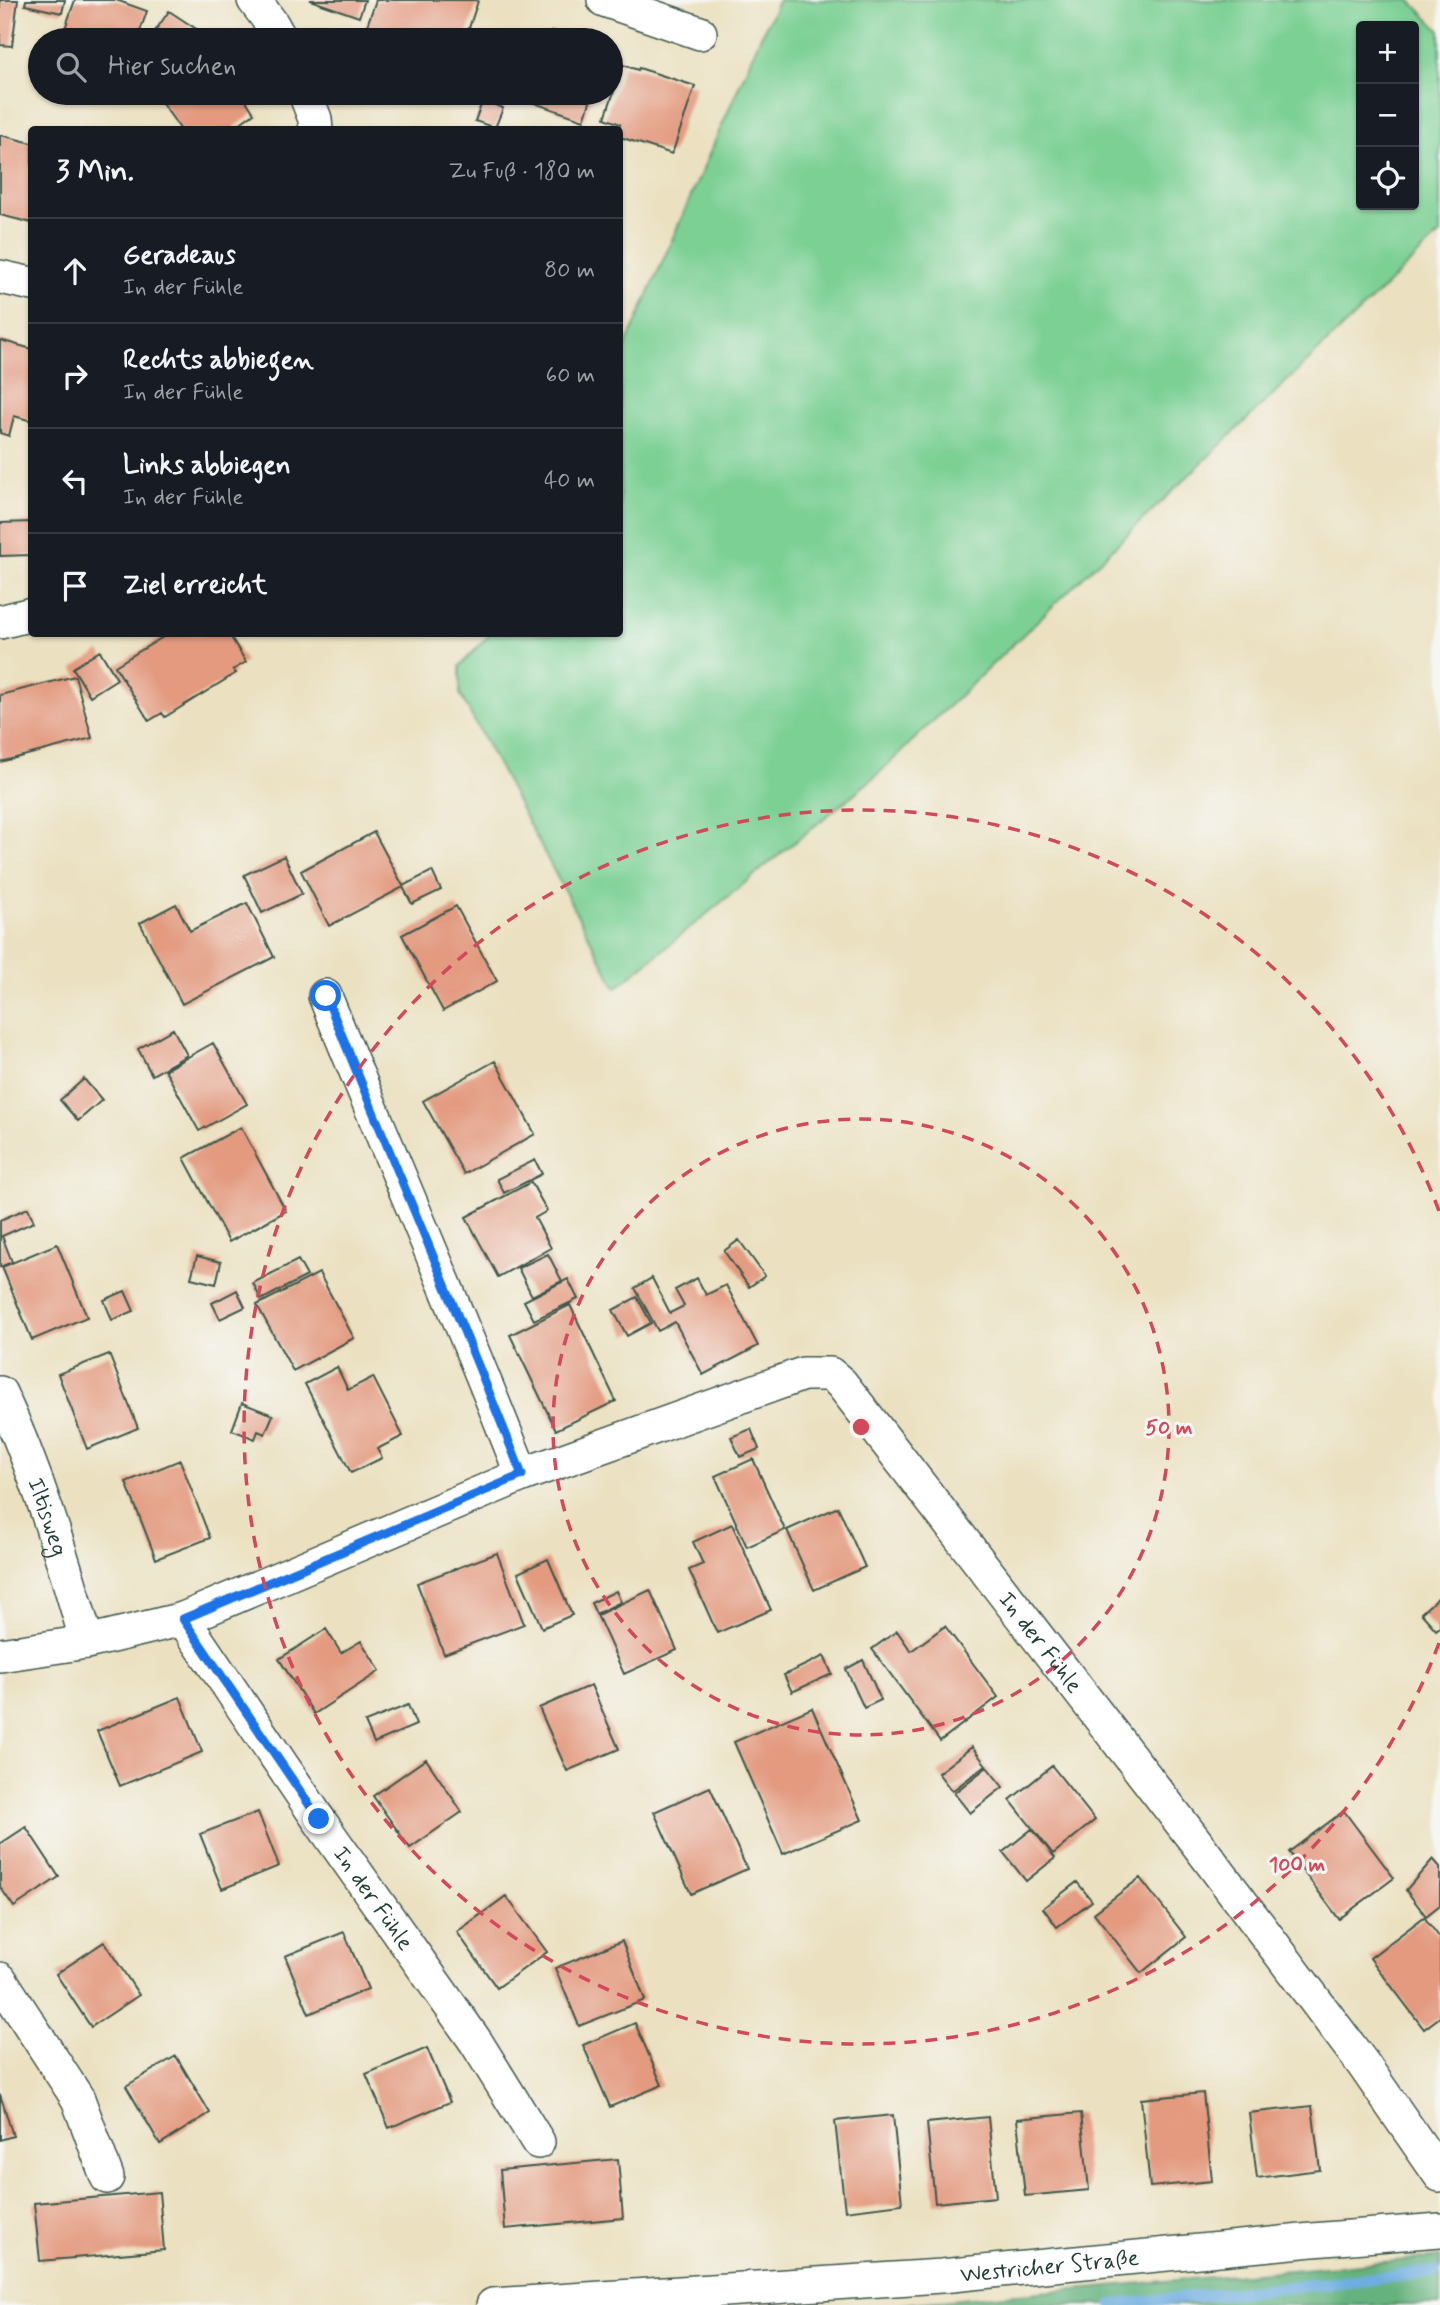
<!DOCTYPE html>
<html lang="de">
<meta charset="utf-8">
<style>
:root{--surface:#171b24;--page:#20242c;--text:#f1f3f6;--muted:#9ea1a6;--line:#363941}
body{margin:0;font-family:Mynerve,sans-serif;background:var(--page);color:var(--text)}
.controls{position:absolute;right:21px;top:21px;display:grid;overflow:hidden;border-radius:7px;box-shadow:0 2px 5px #0004}
.controls button{width:63px;height:63px;display:grid;place-items:center;padding:0;border:0;border-bottom:2px solid var(--line);background:var(--surface);color:var(--text);font:35px sans-serif}
.stop{position:absolute;width:21px;height:21px;margin:-16px;border:5px solid #1a73e8;border-radius:50%;background:#fff}
.stop.end{background:#1a73e8;border-color:#fff;box-shadow:0 2px 7px #0008}
.list{margin:0;padding:0;list-style:none}
h2{display:flex;justify-content:space-between;align-items:center;height:91px;margin:0;padding:0 28px;font-size:30px}
h2 small{font-size:23px;font-weight:400;color:var(--muted)}
.list li{display:grid;grid-template-columns:46px 1fr auto;gap:21px;align-items:center;box-sizing:border-box;height:105px;padding:0 28px;border-top:2px solid var(--line)}
.list b{display:block;font-size:26px;white-space:nowrap}
.list p{margin:0;font-size:23px;white-space:nowrap;color:var(--muted)}
.list em{font-size:23px;font-style:normal;color:var(--muted)}
.icon{flex:none;width:38px;height:38px;fill:none;stroke:currentColor;stroke-width:2;stroke-linecap:round;stroke-linejoin:round}
.map{position:relative;flex:none;width:1440px;height:2305px;overflow:hidden}
.search{position:absolute;background:var(--surface);box-shadow:0 2px 5px #0004;left:28px;top:28px;width:595px;height:77px;display:flex;align-items:center;gap:18px;box-sizing:border-box;padding:0 24px;border-radius:38px;color:var(--muted);font-size:26px}
.panel{position:absolute;background:var(--surface);box-shadow:0 2px 5px #0004;left:28px;top:126px;width:595px;height:511px;border-radius:7px}
.map>svg:first-child{display:block}
</style>
<div class="map">
<svg width="1440" height="2305" viewBox="0 0 1440 2305">
<rect width="100%" height="100%" fill="#f6f6f2"/>
<filter id="ink" filterUnits="userSpaceOnUse"><feTurbulence type="fractalNoise" baseFrequency=".0143" numOctaves="2"/><feDisplacementMap in="SourceGraphic" scale="14" xChannelSelector="R" yChannelSelector="G"/><feConvolveMatrix kernelMatrix="1 2 1 2 8 2 1 2 1" color-interpolation-filters="sRGB"/></filter>
<filter id="wash" filterUnits="userSpaceOnUse"><feTurbulence type="fractalNoise" baseFrequency=".00686" numOctaves="4" result="noise"/><feDisplacementMap in="SourceGraphic" scale="28" xChannelSelector="R" yChannelSelector="G"/><feGaussianBlur stdDeviation="1.57" result="paint"/><feColorMatrix in="noise" values="0 0 0 0 0 0 0 0 0 0 0 0 0 0 0 0 0 1.4 0 .05"/><feComposite in="paint" operator="in"/></filter>
<g filter="url(#wash)">
<rect width="100%" height="100%" fill="#ebe1c1"/>
<path fill="#7cd094" stroke="#4e8664" stroke-width="2" fill-rule="evenodd" d="M779,0h631l30,31v203l-563,541 -261,213 -156,-294v-28l30,-32h130v-275l140,-321zM1361,26h53v179h-53z"/>
<path fill="#65b27e" stroke="#427859" stroke-width="2" d="M1440,2257v48h-542l17,-2z"/>
<g fill="none" stroke-linecap="round" stroke-linejoin="round">
<path stroke="#6eade1" stroke-width="12" d="M1113,2305l322,-33"/>
</g>
<g id="blocks">
<path fill="#e39a7f" d="M0,0h18l-6,46 -12,-1z
M26,0h39l-3,13 -37,-8z
M75,0h41l31,11 -10,29h-76z
M310,0h55l-6,17z
M376,0h98l4,1 -13,39h-103z
M169,11l32,21 -6,8h-46z
M552,31l25,9h-28z
M623,65l15,5 1,-2 56,18 -23,68 -52,-17v-13l-15,-6z
M155,93h86l13,20 -23,17h-50z
M531,93h62l-9,27 -56,-19z
M483,100l20,8 -8,20 -20,-7z
M0,135l32,8v80l-32,-8z
M0,340l32,9v72l-18,-5 -5,20 -9,-3z
M32,522v33l-32,1v-33z
M168,634h61l17,28 -13,8 3,3 -71,44 -3,-4 -13,8 -34,-55z
M100,651l17,28 -27,17 -17,-28z
M75,676l17,62 -92,24v-67z
M374,832l29,54 29,-15 9,19 -29,14 -9,-17 -74,39 -28,-55z
M284,856l18,38 -40,19 -18,-38z
M247,903l27,54 -92,47 -42,-81 36,-19 14,27z
M456,906l41,75 -54,30 -41,-76z
M173,1029l14,26 -35,20 -14,-26z
M213,1043l34,61 -48,27 -34,-61z
M495,1061l40,73 -71,40 -41,-73z
M84,1079l18,21 -24,21 -18,-21z
M241,1127l45,84 -57,31 -45,-84z
M535,1160l7,14 -38,19 -7,-14z
M531,1182l16,29 -12,7 16,30 -53,29 -32,-60z
M28,1208l6,14 -32,14 10,26 -12,5v-47z
M739,1240l26,36 -16,11 -25,-36z
M57,1244l30,73 -55,23 -30,-73z
M548,1254l14,27 -30,15 -14,-28z
M197,1256l24,6 -5,22 -25,-6z
M298,1260l9,16 -46,24 -8,-17z
M319,1273l35,65 -61,33 -36,-66z
M652,1278l18,35 14,-7 -9,-16 22,-12 9,17 20,-10 32,61 -55,29 -28,-53 -17,9 -23,-43z
M568,1279l10,20 -44,21 -10,-19z
M237,1290l8,17 -25,12 -8,-16z
M125,1291l9,20 -22,9 -8,-20z
M637,1297l14,26 -24,13 -14,-26z
M570,1305l46,96 -60,29 -46,-95z
M109,1354l29,74 -51,21 -29,-75z
M337,1367l11,23 25,-13 30,59 -26,13 5,9 -31,15 -46,-89z
M242,1403l31,12 -8,19 -7,-3 -3,8 -23,-9z
M751,1429l8,20 -19,8 -9,-20z
M753,1459l32,71 -38,17 -32,-71z
M180,1460l30,78 -54,21 -30,-77z
M838,1507l27,60 -51,23 -27,-60z
M732,1524l39,86 -54,23 -28,-63 14,-6 -10,-22z
M497,1553l27,71 -80,30 -27,-71z
M548,1559l24,56 -30,13 -24,-55z
M650,1590l27,60 -53,24 -27,-59z
M616,1591l5,11 -25,12 -5,-11z
M1440,1596v31l-4,3 -15,-17z
M945,1626l53,71 -58,44 -68,-92 25,-18 14,20z
M326,1629l15,24 20,-12 19,30 -66,43 -35,-55z
M824,1656l8,18 -40,18 -8,-17z
M863,1660l18,40 -17,8 -18,-39z
M591,1685l28,64 -52,22 -28,-63z
M180,1697l22,55 -82,34 -23,-55z
M408,1705l8,20 -42,18 -9,-21z
M812,1708l50,112 -79,34 -49,-112z
M972,1747l14,18 -34,26 -14,-18z
M426,1759l36,53 -52,36 -37,-52z
M1052,1766l43,54 -42,34 -43,-54z
M987,1767l16,20 -33,26 -16,-20z
M710,1787l37,82 -56,25 -37,-82z
M1344,1811l50,67 -55,41 -50,-67z
M258,1812l21,54 -57,23 -22,-55z
M26,1827l33,50 -45,30 -14,-20v-43z
M1032,1829l23,29 -29,23 -23,-29z
M1433,1859l7,8v38l-14,11 -20,-26z
M1140,1878l46,59 -45,36 -47,-60z
M1077,1882l15,19 -35,26 -14,-19z
M506,1896l41,56 -50,36 -40,-56z
M1424,1917l16,21v79l-16,12 -54,-71z
M344,1932l24,57 -59,25 -24,-58z
M622,1941l23,59 -66,26 -24,-58z
M104,1942l35,53 -48,32 -35,-53z
M635,2023l27,62 -52,22 -27,-62z
M427,2048l23,54 -61,26 -23,-54z
M176,2056l34,57 -50,31 -34,-58z
M1203,2093l9,88 -62,6 -9,-88z
M0,2094l13,42 -13,4z
M1312,2106l8,64 -63,8 -8,-65z
M1081,2113l8,77 -64,6 -8,-77z
M893,2115l9,89 -57,7 -10,-90z
M988,2117l8,80 -61,6 -8,-80z
M618,2159l5,59 -118,11 -5,-59z
M159,2192l5,58 -124,11 -6,-58z"/>
</g>
</g>
<g filter="url(#ink)">
<use href="#blocks" fill-opacity="0" stroke="#3e5649" stroke-width="2"/>
<g fill="none" stroke-linecap="round" stroke-linejoin="round">
<g stroke="#3e5649" stroke-width="36">
<g id="minor">
<path d="M254,0l18,24 9,16"/>
<path d="M604,0l96,33"/>
<path d="M305,93l10,26 1,11"/>
<path d="M0,277l32,7"/>
<path d="M0,622l32,-8"/>
<path id="s1" d="M0,1393c38,81 62,164 87,249"/>
<path id="s2" d="M522,1475l281,-101h27l11,9 355,459 167,222 77,111"/>
<path id="s3" d="M183,1619l136,201 157,222 62,100"/>
<path d="M0,1655l87,-13 96,-23 339,-144c-63,-161 -132,-319 -197,-479"/>
<path d="M0,1979l78,120 29,78"/>
<path id="s4" d="M493,2305l448,-29 371,-36 128,-10"/>
</g>
</g>
<use href="#minor" stroke="#fff" stroke-width="33"/>
</g>
</g>
<g fill="none" stroke-linecap="round" stroke-linejoin="round" filter="url(#ink)">
<path stroke="#1a73e8" stroke-width="9" d="M319,1819l-136,-200 339,-144c-63,-161 -132,-319 -196,-479"/>
</g>
<g fill="none" stroke="#d1495b" stroke-width="3.5" stroke-dasharray="12 9">
<circle cx="861" cy="1427" r="308"/>
<path d="M1439 1643A617 617 0 1 1 1439 1211"/>
</g>
<g text-anchor="middle" stroke-width="6" stroke-linejoin="round" paint-order="stroke">
<g font-size="23" fill="#1f3d34" stroke="#f6f6f2">
<text dy="8" stroke="none"><textPath href="#s1" startOffset="133">Iltisweg</textPath></text>
<text dy="8" stroke="none"><textPath href="#s2" startOffset="667">In der Fühle</textPath></text>
<text dy="8" stroke="none"><textPath href="#s3" startOffset="338">In der Fühle</textPath></text>
<text dy="8" stroke="none"><textPath href="#s4" startOffset="558">Westricher Straße</textPath></text>
</g>
</g>
<circle cx="861" cy="1427" r="10" fill="#d1495b" stroke="#f6f6f2" stroke-width="3.5"/>
<g font-size="21" text-anchor="middle" font-weight="bold" fill="#d1495b" stroke="#f6f6f2" stroke-width="6" stroke-linejoin="round" paint-order="stroke">
<text x="1169" y="1434">50 m</text>
<text x="1297" y="1871">100 m</text>
</g>
</svg>
<div class="controls">
<button>+</button>
<button>−</button>
<button><svg class="icon" aria-label="locate" viewBox="0 0 24 24"><circle cx="12" cy="12" r="6"/><path d="M12 2v4M12 18v4M2 12h4M18 12h4"/></svg></button>
</div>
<div class="stop" style="left:326px;top:996px"></div>
<div class="stop end" style="left:319px;top:1819px"></div>
<div class="search"><svg class="icon" aria-label="search" viewBox="0 0 24 24"><circle cx="10" cy="10" r="6"/><path d="M15 15l6 6"/></svg>Hier suchen</div>
<section class="panel">
<h2>3 Min.<small>Zu Fuß · 180 m</small></h2>
<ul class="list">
<li><svg class="icon" aria-label="ahead" viewBox="0 0 24 24"><path d="M12 20V5M6 11l6-6 6 6"/></svg><div><b>Geradeaus</b><p>In der Fühle</p></div><em>80 m</em></li>
<li><svg class="icon" aria-label="right" viewBox="0 0 24 24"><path d="M7 20v-9h11M14 6l5 5-5 5"/></svg><div><b>Rechts abbiegen</b><p>In der Fühle</p></div><em>60 m</em></li>
<li><svg class="icon" aria-label="left" viewBox="0 0 24 24"><path d="M17 20v-9H6M10 6l-5 5 5 5"/></svg><div><b>Links abbiegen</b><p>In der Fühle</p></div><em>40 m</em></li>
<li><svg class="icon" aria-label="arrive" viewBox="0 0 24 24"><path d="M6 21V4h12l-3 4 3 4H6"/></svg><div><b>Ziel erreicht</b></div></li>
</ul>
</section>
</div>
